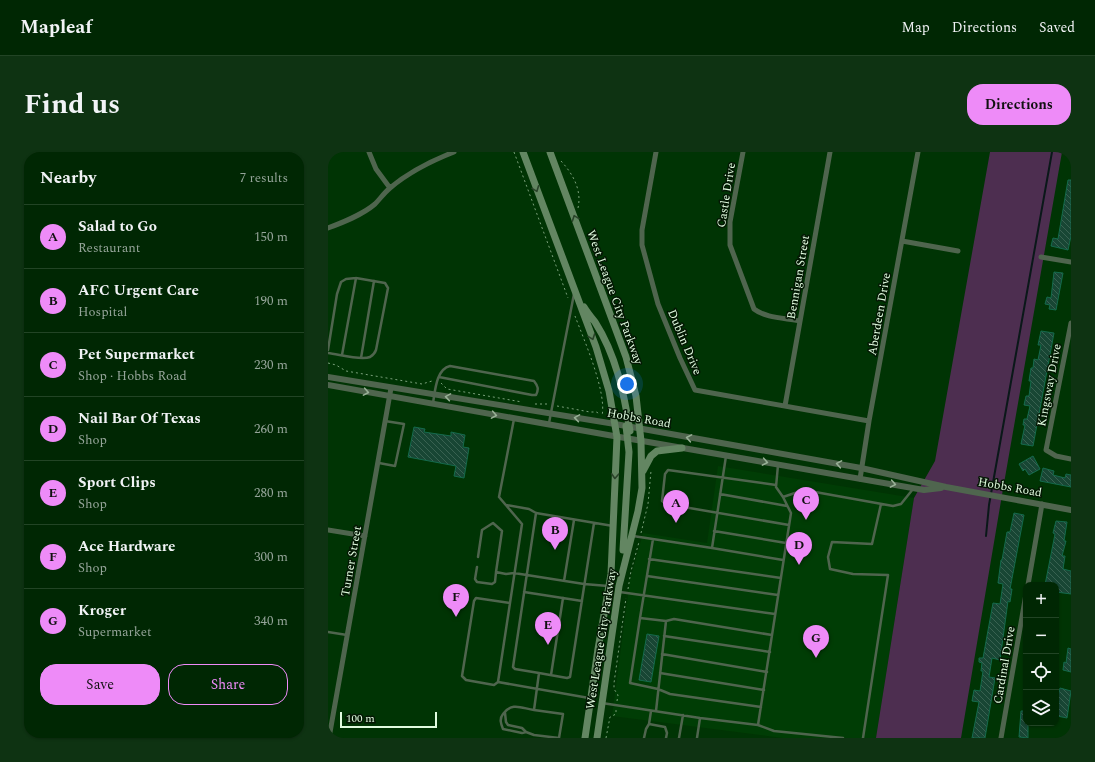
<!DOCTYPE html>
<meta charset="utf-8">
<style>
:root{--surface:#002703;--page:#0e3312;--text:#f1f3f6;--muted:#95a59a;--line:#224425;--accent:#ee8bf8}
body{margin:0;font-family:Spectral,serif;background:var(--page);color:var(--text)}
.controls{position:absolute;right:12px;bottom:12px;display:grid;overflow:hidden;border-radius:8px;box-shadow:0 1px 3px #0004}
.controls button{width:36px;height:36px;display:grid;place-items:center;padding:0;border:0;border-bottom:1px solid var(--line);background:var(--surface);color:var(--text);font:20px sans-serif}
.scale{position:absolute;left:12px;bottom:10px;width:97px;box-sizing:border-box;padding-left:4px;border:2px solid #e0fbdf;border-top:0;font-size:11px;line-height:14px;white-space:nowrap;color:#e0fbdf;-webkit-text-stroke:3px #041704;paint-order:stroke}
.you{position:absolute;left:299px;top:232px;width:14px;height:14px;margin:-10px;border:3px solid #fff;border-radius:50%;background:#1a73e8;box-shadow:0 0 0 6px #1a73e833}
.badge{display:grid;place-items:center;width:26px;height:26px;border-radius:50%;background:var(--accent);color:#111;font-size:13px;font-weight:700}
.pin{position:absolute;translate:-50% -33px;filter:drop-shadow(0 1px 2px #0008)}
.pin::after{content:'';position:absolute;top:21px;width:14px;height:12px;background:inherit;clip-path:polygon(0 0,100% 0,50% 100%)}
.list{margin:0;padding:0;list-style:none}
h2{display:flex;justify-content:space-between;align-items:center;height:52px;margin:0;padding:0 16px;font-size:17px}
h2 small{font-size:13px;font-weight:400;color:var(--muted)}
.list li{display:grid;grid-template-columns:26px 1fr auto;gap:12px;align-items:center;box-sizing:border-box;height:64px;padding:0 16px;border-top:1px solid var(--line)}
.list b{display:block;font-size:15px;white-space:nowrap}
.list p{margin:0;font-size:13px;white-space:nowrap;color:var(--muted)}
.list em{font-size:13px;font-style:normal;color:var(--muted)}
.actions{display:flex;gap:8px;padding:12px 16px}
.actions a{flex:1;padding:9px 0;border:1px solid var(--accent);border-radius:16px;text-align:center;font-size:14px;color:var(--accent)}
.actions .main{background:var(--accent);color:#111}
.icon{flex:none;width:22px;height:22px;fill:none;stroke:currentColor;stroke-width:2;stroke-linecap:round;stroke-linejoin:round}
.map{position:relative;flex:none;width:743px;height:586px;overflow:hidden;border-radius:16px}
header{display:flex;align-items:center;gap:24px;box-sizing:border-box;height:56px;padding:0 20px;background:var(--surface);border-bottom:1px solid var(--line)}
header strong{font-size:19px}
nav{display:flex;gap:22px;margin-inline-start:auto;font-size:14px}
.intro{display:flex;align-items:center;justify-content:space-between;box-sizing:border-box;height:96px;padding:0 24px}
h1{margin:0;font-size:28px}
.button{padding:10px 18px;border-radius:16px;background:var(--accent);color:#111;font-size:14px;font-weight:700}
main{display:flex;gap:24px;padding:0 24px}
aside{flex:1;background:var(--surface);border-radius:16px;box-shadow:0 1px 3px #0004}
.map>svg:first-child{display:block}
</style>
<header>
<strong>Mapleaf</strong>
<nav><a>Map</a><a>Directions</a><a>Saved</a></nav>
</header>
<div class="intro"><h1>Find us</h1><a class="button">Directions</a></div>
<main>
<aside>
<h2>Nearby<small>7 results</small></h2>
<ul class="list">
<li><span class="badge">A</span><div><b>Salad to Go</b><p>Restaurant</p></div><em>150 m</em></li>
<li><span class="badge">B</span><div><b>AFC Urgent Care</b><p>Hospital</p></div><em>190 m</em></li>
<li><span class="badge">C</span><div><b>Pet Supermarket</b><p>Shop · Hobbs Road</p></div><em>230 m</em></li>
<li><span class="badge">D</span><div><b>Nail Bar Of Texas</b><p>Shop</p></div><em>260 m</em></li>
<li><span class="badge">E</span><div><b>Sport Clips</b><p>Shop</p></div><em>280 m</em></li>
<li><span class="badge">F</span><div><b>Ace Hardware</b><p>Shop</p></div><em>300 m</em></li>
<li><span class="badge">G</span><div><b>Kroger</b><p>Supermarket</p></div><em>340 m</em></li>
</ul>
<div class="actions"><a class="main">Save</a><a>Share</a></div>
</aside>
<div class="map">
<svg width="743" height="586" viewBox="0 0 743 586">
<defs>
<pattern id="building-back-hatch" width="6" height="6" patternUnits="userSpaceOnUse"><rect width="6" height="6" fill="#184634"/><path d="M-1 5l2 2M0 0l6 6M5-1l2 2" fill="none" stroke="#396251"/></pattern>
</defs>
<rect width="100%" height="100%" fill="#003404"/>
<path fill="#003d05" d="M390,314l196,32 -38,240h-93l-171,-22 18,-136 13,-47 64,10z"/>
<path fill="#4d2e50" d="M662,0h72l-59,337 -42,249h-85l38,-240 21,-37z"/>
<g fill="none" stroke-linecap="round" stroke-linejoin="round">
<path stroke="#0a1819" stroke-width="2" d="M658,384l3,-31 63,-353"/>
</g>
<path fill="url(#building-back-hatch)" stroke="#146a4c" d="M740,28h3v56l-3,14 -17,-4 2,-8 5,1z
M726,120l9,1 -7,37 -7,-1 1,-4 -5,-1 2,-7 4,1z
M713,179l13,2 -21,113 -12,-2 4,-19h-2l1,-6h3l3,-13 -6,-1 2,-9h3l2,-15h-2l2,-13h2l1,-9 4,1 3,-15h-3z
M86,275l11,2 -1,3 27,4v-4l14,3 -2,12 6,1 -5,30 -10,-2 2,-10 -48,-9z
M705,304l7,13 -11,6 -4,-6 -2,2 -4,-7z
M715,316l11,3 -1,4 12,3 1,-4 5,1v12l-31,-6z
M686,361l10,2 -14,74h2l-2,13 -2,-1 -8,59 -8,-2 -3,19 6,1 -10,60h-13l7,-36 -7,-1 2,-11 6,1 3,-20h-2l1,-8 -3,-1v-4h4l10,-55 7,1 3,-20 -5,-1 3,-23h1l5,-28h3z
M728,369l11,1 -3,19h2l-4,15h3l-2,13 8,2v23l-15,-2v-7h-11l10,-51 -2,-1z
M319,482l12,2 -8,46 -12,-2z
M740,496l3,1v23l-8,-2 1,-8 2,1z
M732,536l11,3 -4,27 -10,-2 2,-15h-2z
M693,559h5v12h2v15l-9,-1z"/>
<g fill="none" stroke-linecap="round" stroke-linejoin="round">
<path stroke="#7aa07b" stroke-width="1" stroke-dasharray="2 3" stroke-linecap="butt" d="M186,0l54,146
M233,9c12,13 21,29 17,47
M247,164c9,24 32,76 27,100
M0,211l8,2 10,6 29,5 47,8 10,-3
M113,231l6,6 6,1 69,12
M207,252h13
M229,254l33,6h7l2,3
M313,381l7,-29 3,-33
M300,437l3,-18 8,-29
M289,549l1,-6 -4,-6v-6l12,-85
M278,586l4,-21 6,-3v-4"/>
<path stroke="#4f654e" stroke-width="2.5" d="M0,198l9,-56 4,-12 5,-3 10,-1 29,5 3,5 -12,62c-1,3 -3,5 -6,7 -9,4 -32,-3 -42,-4
M14,203l14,-77
M33,206l13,-77
M105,251c2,-11 3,-34 17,-37l84,15c4,5 5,8 2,14h-4l-93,-18
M186,267l-15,78 23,27 -24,158 91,16
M221,271l25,-129
M51,311l16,3 9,-42 -19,-3
M450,313l-2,22 7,10 21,-7 89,16 8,-2 12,-15
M448,333l-108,-15 -3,4 -3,27 4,3 123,21
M392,342l67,12
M178,353l23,4 7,4 77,13
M208,361l-23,154 2,2 24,4 -5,37 29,4 -4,24
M386,379l72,12
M305,384l79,12 14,-92
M325,387l-13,79 26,3 -10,90
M384,396l71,12
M150,405l4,-27 11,-7 9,8 -6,41
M321,407l132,19
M149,415l-2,12 2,3 15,2 3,-2 1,-10 10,2 8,-1 70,11 24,2
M319,424l131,19
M236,429l10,-61
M196,440l58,9
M292,440l155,22
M312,466l-10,65 28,6 12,5 91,13
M338,469l8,-2 98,16
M0,480l19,3
M336,484l106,16
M334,502l105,18
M211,521l28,5 3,-1 24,-154
M332,521l104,17
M223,523l12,-77
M170,530l-4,3 -28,-5 -4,-4 12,-75 2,-3 34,5
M274,551l98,15 58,7 33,-212 -8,-16
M177,561l1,9 2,3 14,3 4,4 8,3 25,3
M321,572l2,-13
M430,573l16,6 69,7
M198,580l-4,1 -19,-4c-2,-5 -4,-10 0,-15 9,-12 18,-6 31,-4
M316,586l2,-9 3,-5 16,3 2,6 -1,5
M351,586l4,-23
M369,586l3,-20
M535,586l25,-163 -35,-1 -23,-5 -2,-12 4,-15 40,2 9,-40"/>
<path stroke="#4f654e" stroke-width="5" d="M41,0l7,17 14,19
M328,0l-14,78v15l16,59 22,54 15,32 174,31
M415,0l-13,70v23l24,64c11,9 32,9 46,12
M0,76c16,-6 34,-13 47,-24 5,-5 9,-11 15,-16 19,-16 41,-27 64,-36
M574,89l56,10
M713,105l30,5
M743,171l-25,127 10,6 15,3
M457,254l45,-254
M532,327l9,-58 49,-269
M0,378l37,6
M700,433l14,-81
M1,586l62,-350
M673,586l25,-144"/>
<path stroke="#4f654e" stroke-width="6" d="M0,225l287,47 246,44 85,19 125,23
M0,233l280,50 316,55 17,-2"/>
<path stroke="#638662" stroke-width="7" d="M195,0l73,195 13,44 8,46 -6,137 -13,75 -13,89
M222,0l76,205 10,39 5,45 1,47 -4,23 -19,75 -22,152
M256,155c3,5 7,10 11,15 21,33 29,71 35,109
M315,319l8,-15 6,-5 25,-3
M295,398l6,-98 -3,-26"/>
</g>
<defs><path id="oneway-chevron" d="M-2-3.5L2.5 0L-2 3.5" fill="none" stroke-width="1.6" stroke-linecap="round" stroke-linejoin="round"/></defs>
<g stroke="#2a432a">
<use href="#oneway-chevron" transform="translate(208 37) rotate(69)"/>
<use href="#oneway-chevron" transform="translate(247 66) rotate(-110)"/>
<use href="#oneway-chevron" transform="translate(264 185) rotate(70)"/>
<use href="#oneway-chevron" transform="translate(287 324) rotate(93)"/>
</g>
<g stroke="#98b096">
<use href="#oneway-chevron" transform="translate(38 240) rotate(10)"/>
<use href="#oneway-chevron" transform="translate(120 245) rotate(-171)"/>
<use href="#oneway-chevron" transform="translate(166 263) rotate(10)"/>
<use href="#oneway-chevron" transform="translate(249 266) rotate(-171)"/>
<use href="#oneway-chevron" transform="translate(361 286) rotate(-170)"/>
<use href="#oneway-chevron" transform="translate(437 310) rotate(10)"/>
<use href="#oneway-chevron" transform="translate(511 312) rotate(-170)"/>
<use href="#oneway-chevron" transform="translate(565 332) rotate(10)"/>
</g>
<g text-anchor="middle" stroke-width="3" stroke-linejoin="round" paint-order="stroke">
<g font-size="12" fill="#e0fbdf" stroke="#041704">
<text transform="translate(398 43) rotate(-81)" y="4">Castle Drive</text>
<text transform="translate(470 125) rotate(-80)" y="4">Bennigan Street</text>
<text transform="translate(287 145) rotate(70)" y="4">West League City Parkway</text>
<text transform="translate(551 162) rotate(-80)" y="4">Aberdeen Drive</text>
<text transform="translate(357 190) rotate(67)" y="4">Dublin Drive</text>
<text transform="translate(721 233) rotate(-79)" y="4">Kingsway Drive</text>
<text transform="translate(311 266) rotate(10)" y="4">Hobbs Road</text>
<text transform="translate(682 335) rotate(10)" y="4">Hobbs Road</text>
<text transform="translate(23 409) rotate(-80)" y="4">Turner Street</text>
<text transform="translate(273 487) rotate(-81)" y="4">West League City Parkway</text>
<text transform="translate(676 513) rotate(-80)" y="4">Cardinal Drive</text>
</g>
</g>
</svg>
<div class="controls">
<button>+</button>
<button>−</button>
<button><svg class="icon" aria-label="locate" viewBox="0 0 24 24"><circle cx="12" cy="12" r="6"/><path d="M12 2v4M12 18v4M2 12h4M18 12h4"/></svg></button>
<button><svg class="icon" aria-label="layers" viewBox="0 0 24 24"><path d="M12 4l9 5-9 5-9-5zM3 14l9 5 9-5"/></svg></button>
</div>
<div class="scale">100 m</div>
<div class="you"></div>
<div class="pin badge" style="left:348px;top:371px">A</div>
<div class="pin badge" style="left:227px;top:398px">B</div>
<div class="pin badge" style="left:478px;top:368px">C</div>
<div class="pin badge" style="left:471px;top:413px">D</div>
<div class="pin badge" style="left:220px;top:493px">E</div>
<div class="pin badge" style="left:128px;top:465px">F</div>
<div class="pin badge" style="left:488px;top:506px">G</div>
</div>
</main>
